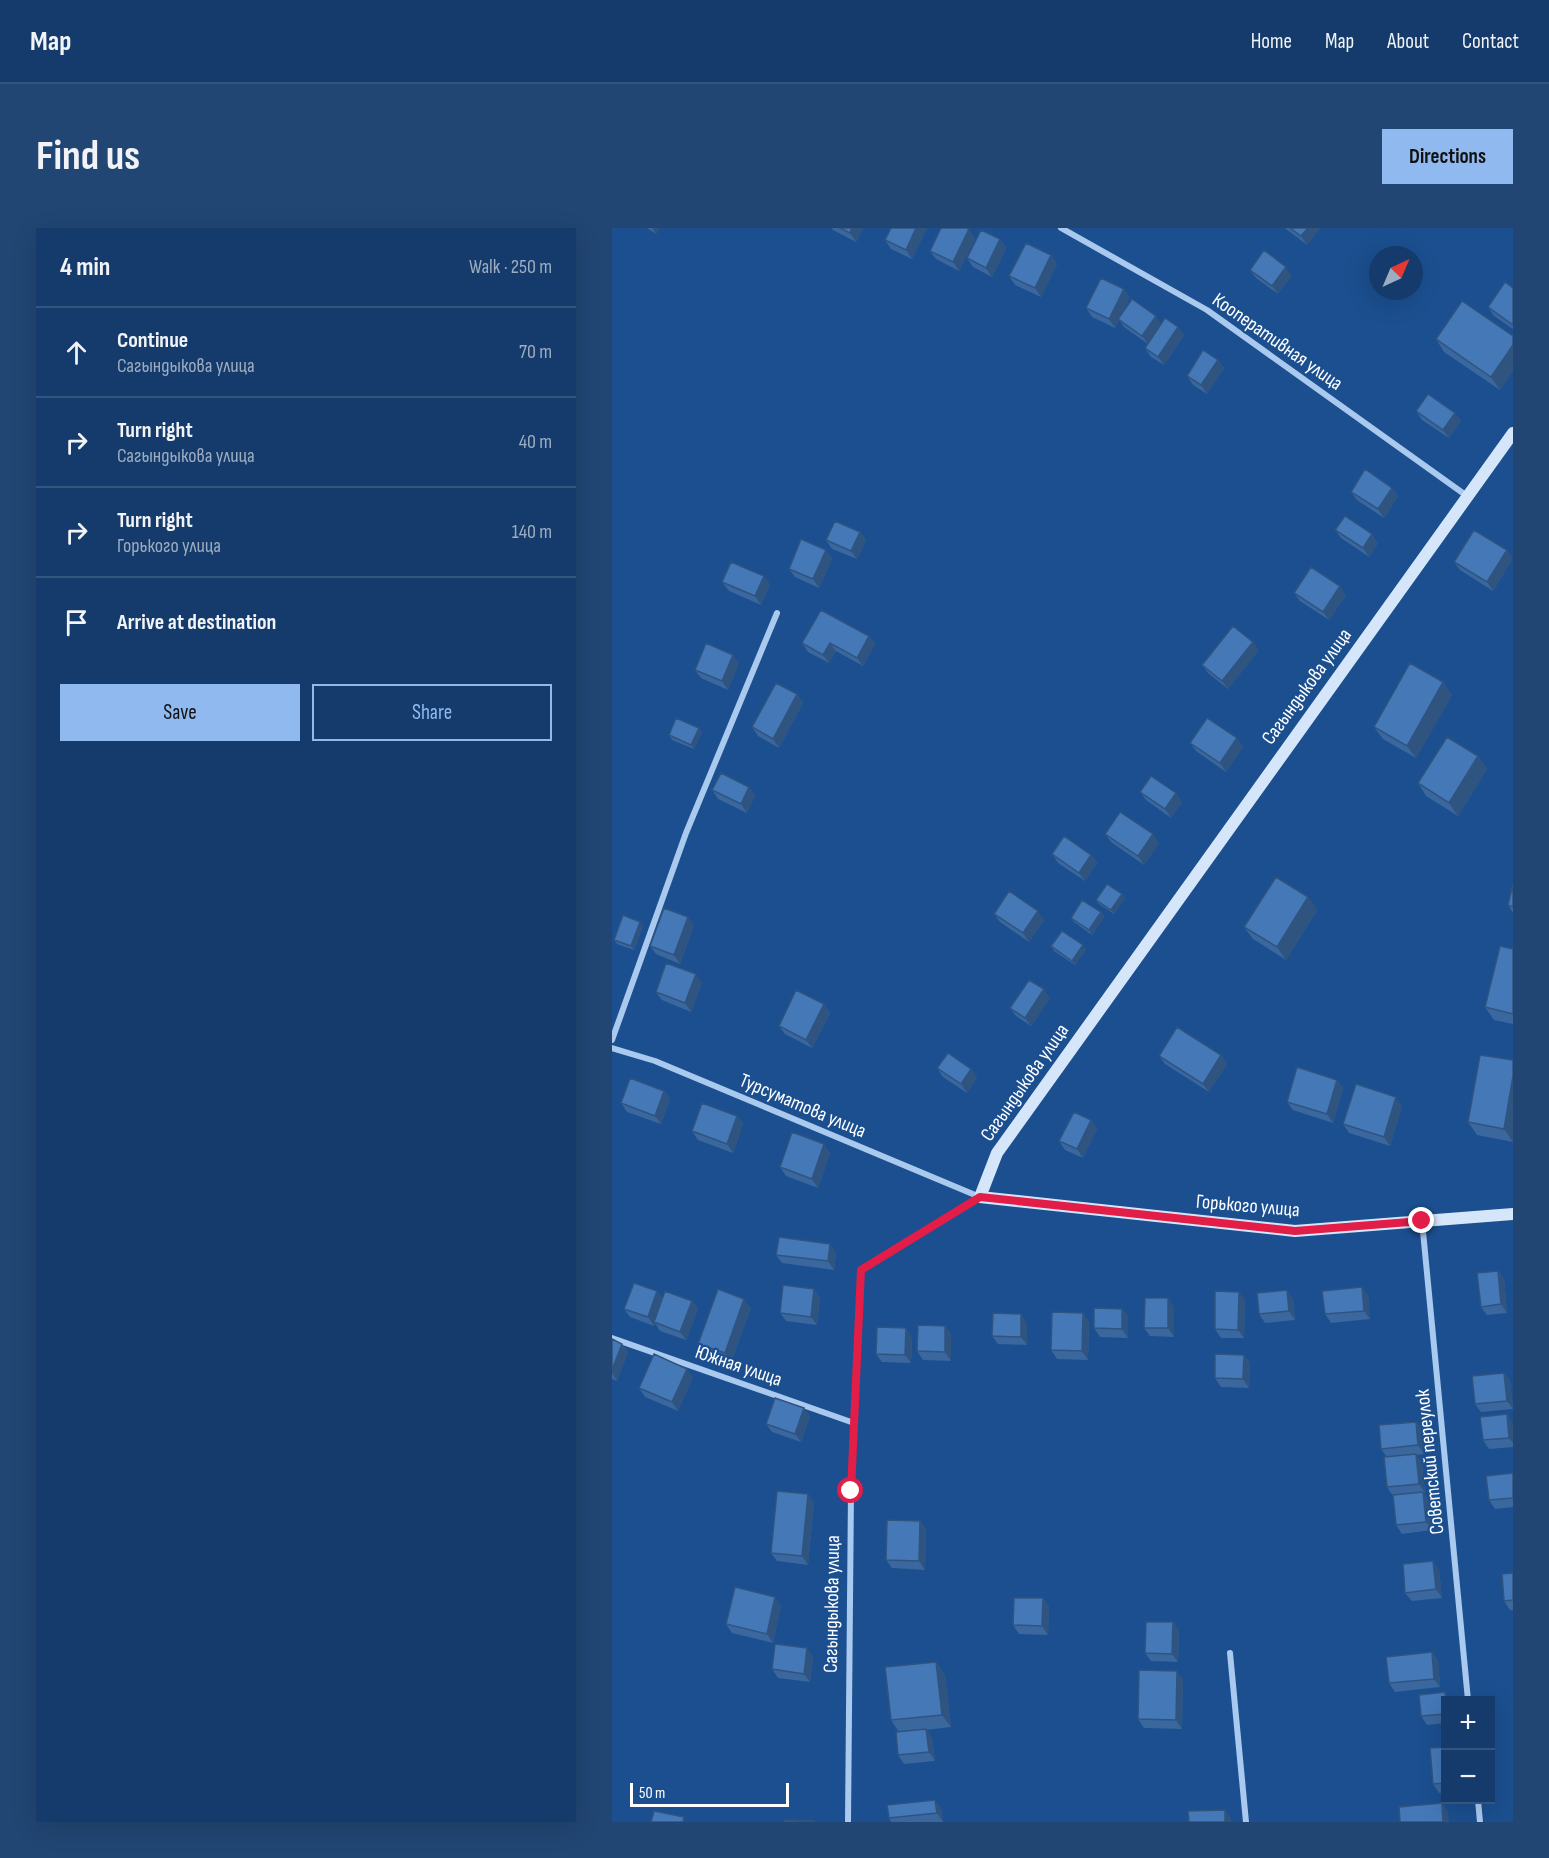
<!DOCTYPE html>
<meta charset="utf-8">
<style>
:root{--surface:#143b6b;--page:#214673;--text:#f1f3f6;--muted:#9dadc1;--line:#33557e;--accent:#90b9f0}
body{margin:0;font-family:"Sofia Sans Condensed",sans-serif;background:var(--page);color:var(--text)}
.controls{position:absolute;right:18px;bottom:18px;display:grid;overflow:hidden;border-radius:0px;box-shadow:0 6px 24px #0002}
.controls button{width:54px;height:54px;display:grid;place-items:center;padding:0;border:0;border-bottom:2px solid var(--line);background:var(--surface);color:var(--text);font:30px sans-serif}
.compass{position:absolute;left:757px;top:18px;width:54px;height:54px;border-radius:50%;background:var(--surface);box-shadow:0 6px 24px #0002;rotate:44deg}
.scale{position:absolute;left:18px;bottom:15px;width:159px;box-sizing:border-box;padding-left:6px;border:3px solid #fff;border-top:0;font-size:16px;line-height:21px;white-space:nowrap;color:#fff;-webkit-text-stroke:4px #1b4f8f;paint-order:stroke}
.stop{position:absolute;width:18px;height:18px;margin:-14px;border:4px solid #e11d48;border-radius:50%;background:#fff}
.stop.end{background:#e11d48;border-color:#fff;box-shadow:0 2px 6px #0008}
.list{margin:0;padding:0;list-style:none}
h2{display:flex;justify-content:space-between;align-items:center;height:78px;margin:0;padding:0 24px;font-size:26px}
h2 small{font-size:20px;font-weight:400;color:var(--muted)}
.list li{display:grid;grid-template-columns:39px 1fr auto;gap:18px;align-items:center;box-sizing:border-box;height:90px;padding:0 24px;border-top:2px solid var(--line)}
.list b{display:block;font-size:22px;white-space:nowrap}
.list p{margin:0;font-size:20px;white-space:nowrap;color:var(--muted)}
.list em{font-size:20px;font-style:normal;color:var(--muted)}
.actions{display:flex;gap:12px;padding:18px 24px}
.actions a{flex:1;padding:14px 0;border:2px solid var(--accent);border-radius:0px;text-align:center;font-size:21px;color:var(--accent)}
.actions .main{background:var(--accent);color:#111}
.icon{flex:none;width:33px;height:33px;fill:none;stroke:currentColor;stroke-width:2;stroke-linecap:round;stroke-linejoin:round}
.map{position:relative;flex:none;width:901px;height:1594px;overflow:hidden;border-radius:0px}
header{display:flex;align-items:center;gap:36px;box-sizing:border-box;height:84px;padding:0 30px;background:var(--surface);border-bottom:2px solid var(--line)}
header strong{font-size:28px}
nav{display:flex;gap:33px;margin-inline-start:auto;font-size:21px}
.intro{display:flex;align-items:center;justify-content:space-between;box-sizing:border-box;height:144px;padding:0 36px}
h1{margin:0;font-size:42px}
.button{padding:15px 27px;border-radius:0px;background:var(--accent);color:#111;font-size:21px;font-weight:700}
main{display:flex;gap:36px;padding:0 36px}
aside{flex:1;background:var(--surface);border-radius:0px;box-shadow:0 6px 24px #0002}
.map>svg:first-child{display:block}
</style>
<header>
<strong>Map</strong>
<nav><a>Home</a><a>Map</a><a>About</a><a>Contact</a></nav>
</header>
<div class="intro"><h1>Find us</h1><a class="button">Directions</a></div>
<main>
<aside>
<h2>4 min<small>Walk · 250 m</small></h2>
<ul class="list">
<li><svg class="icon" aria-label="ahead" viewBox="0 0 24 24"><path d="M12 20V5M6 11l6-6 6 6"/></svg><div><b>Continue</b><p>Сагындыкова улица</p></div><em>70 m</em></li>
<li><svg class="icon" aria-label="right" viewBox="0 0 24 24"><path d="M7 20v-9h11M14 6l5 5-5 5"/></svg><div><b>Turn right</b><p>Сагындыкова улица</p></div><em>40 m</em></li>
<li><svg class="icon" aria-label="right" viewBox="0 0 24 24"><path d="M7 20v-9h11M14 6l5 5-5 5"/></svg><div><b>Turn right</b><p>Горького улица</p></div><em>140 m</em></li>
<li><svg class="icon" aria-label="arrive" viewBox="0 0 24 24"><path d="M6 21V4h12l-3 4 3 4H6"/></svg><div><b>Arrive at destination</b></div></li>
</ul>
<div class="actions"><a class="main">Save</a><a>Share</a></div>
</aside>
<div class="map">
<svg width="901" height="1594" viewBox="0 0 901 1594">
<rect width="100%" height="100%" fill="#1b4f8f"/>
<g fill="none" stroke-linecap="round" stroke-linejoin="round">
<path stroke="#a9c9ee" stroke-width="6" d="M449,0l146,82 260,186
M0,812l74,-207 91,-220
M0,820l43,13 325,136
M810,993l46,479
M0,1110l242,85
M618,1425l16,169
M866,1572l2,22
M236,1594l3,-331 10,-221 119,-73"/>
<path stroke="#d6e6fa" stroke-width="12" d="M901,205l-516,720 -17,44 315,34 218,-17"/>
</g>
<path fill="#3a679d" d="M35,0h12l-3,6z
M220,0h31l-7,14 -23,-12z
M279,0h36l-15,31 -21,-10 -6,-9z
M673,0h35l-13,17z
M363,10l-16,33 -23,-12 -6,-8z
M388,11l6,9 -14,29 -19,-10 -6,-9z
M439,27l6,9 -16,33 -26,-12 -6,-9z
M638,42l42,5 -14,19 -22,-16z
M901,60v41l-19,-13 -6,-9z
M518,69l-7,14 38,13 17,3 6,8 -20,30 -13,-8 -6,-9 3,-4 -24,-17 -5,-7 -4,8 -23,-11 -6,-9z
M901,108v35l-13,19 -56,-38 -8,-13z
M606,132l6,8 -17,26 -14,-9 -6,-9z
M804,183l39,2 6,8 -12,17 -27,-18z
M780,260l6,8 -14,22 -27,-18 -6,-8z
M723,302l43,13 -9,14 -28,-19z
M248,304l6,8 -9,19 -25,-10 -6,-9z
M214,322l6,9 -13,29 -24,-11 -6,-8z
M901,330l-20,33 -33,-21 -6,-8z
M110,354l48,2 -9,21 -32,-14z
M682,365l52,2 -17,25 -29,-19z
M257,408l6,8 -12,22 -27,-15 -7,12 -21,-11 -6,-9z
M647,422l-31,39 -20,-16 -6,-8z
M127,435l-11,27 -27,-12 -6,-8z
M831,454l9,13 -36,63 -33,-19 -9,-12z
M185,466l6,9 -24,45 -21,-12 -6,-9z
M87,500l3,4 -8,17 -22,-9 -3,-5z
M578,515l53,4 -17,25 -30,-21z
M866,528l9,13 -29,47 -32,-20 -8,-13z
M137,559l6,9 -8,17 -29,-14 -6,-9z
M528,564l42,10 -11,16 -25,-18z
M493,606l54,9 -15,22 -33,-23z
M440,626l39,1 6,8 -12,18 -27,-18z
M901,656v29l-5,-8z
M510,666l3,4 -11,16 -15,-10 -3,-4z
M696,669l9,13 -31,50 -33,-21 -9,-12z
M489,684l3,5 -12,18 -18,-13 -3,-4z
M382,686l50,6 -15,22 -29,-20z
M82,697l-14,39 -24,-10 -6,-8z
M31,698l-9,24 -17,-6 -3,-4z
M439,718l35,3 -11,16 -21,-14z
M901,721v75l-19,-4 -9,-13z
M90,755l-11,29 -29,-12 -6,-8z
M438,770l-19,28 -15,-10 -6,-8z
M212,776l6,9 -18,35 -27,-14 -6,-8z
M609,827l6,9 -18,28 -44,-28 -6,-8z
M901,832v82l-36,-7 -9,-13z
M325,840l34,1 6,8 -10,16 -24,-16z
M725,852l6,8 -10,35 -40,-13 -6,-8z
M52,863l6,8 -9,25 -34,-12 -6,-9z
M790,878l-12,40 -41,-13 -6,-9z
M125,888l6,8 -10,29 -35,-13 -6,-9z
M479,892l6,9 -14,29 -18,-8 -6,-9z
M218,925l-12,35 -32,-12 -6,-9z
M224,1025l-2,17 -52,-7 -6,-8z
M886,1043l6,8 3,34 -20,2 -6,-8z
M202,1061l6,9 -3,27 -31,-4 -6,-8z
M45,1063l5,7 30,3 6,8 -12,31 -26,-9 -5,-8 -1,3 -24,-9 -6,-8z
M756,1067l2,24 -39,4 -6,-9z
M681,1071l2,21 -30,3 -6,-9z
M633,1072l-1,38h-23l-6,-9z
M562,1079v30l-24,-1 -6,-8z
M139,1080l-20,54 -27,-10 -6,-8z
M510,1081l6,8v21l-28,-1 -6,-9z
M471,1085l6,9 -1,38 -31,-1 -6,-9z
M415,1095v22l-29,-1 -6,-8z
M333,1098l6,8v27l-28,-1 -6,-9z
M300,1109l-1,26 -29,-1 -6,-8z
M0,1111l10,5 6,8 -11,29 -5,-2z
M632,1127l6,8 -1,25 -28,-1 -6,-9z
M892,1145l6,8 3,28 -32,3 -6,-8z
M81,1149l-15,34 -33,-14 -6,-9z
M198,1188l-9,26 -29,-10 -6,-8z
M804,1194l6,8 2,24 -8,1 6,8 3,30h-2l6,8 3,29 -30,4 -6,-9 -3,-29 -6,-9v-30l-6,-8z
M901,1195v24l-24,2 -6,-9z
M901,1245v34l-18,2 -6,-9z
M202,1274l-6,63 -31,-4 -6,-8z
M308,1293l6,8 -1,41 -33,-2 -6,-8z
M827,1342l3,28 -30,3 -7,-8z
M901,1345v37h-3l-6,-9z
M431,1370l6,9 -1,28 -29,-1 -6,-9z
M169,1377l-8,38 -41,-10 -6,-9z
M561,1394l6,9 -1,31 -27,-1 -6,-8z
M820,1424l6,9 2,26 -45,5 -6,-9z
M201,1429l-3,25 -32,-4 -6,-9z
M324,1434l9,13 6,52 -25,3 6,8 3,23 -31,3 -6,-9 1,-23 -8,-12z
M571,1451l-1,50 -38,-1 -6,-9z
M834,1473v22l-19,2 -6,-9z
M834,1519v45l-7,1 -6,-9z
M329,1580l2,14h-52l-2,-4z"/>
<path fill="#305480" d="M40,0h7l-3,6z
M240,0h11l-7,14 -6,-9z
M304,0h11l-15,31 -6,-9z
M696,0h12l-13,17 -6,-9z
M357,1l6,9 -16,33 -6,-9z
M388,11l6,9 -14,29 -6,-9z
M439,27l6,9 -16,33 -6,-9z
M674,39l6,8 -14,19 -6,-8z
M512,61l6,8 -15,31 -6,-9z
M544,88l6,9 -14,19 -6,-8z
M566,99l6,8 -20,30 -6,-8z
M901,117v26l-13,19 -9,-13z
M606,132l6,8 -17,26 -6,-9z
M843,185l6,8 -12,17 -6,-8z
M780,260l6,8 -14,22 -6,-9z
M248,304l6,8 -9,19 -6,-8z
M760,306l6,9 -9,14 -6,-9z
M214,322l6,9 -13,29 -6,-9z
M895,322l6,8 -20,33 -6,-9z
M152,348l6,8 -9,21 -6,-9z
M728,358l6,9 -17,25 -6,-8z
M257,408l6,8 -12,22 -6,-8z
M641,414l6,8 -31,39 -6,-8z
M218,415l6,8 -7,12 -6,-8z
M121,427l6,8 -11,27 -6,-9z
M831,454l9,13 -36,63 -9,-12z
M185,466l6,9 -24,45 -6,-9z
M87,500l3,4 -8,17 -3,-4z
M625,510l6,9 -17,25 -6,-9z
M866,528l9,13 -29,47 -9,-13z
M137,559l6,9 -8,17 -6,-9z
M564,565l6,9 -11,16 -6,-9z
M541,606l6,9 -15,22 -6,-9z
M479,627l6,8 -12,18 -6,-8z
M510,666l3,4 -11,16 -3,-4z
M696,669l9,13 -31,50 -9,-13z
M426,683l6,9 -15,22 -6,-9z
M489,684l3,5 -12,18 -3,-5z
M76,689l6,8 -14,39 -6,-9z
M28,694l3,4 -9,24 -3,-4z
M471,717l3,4 -11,16 -3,-4z
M84,746l6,9 -11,29 -6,-9z
M432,761l6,9 -19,28 -6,-8z
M212,776l6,9 -18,35 -6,-8z
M609,827l6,9 -18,28 -6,-8z
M359,841l6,8 -10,16 -6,-9z
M901,848v66l-9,-13z
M725,852l6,8 -10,35 -6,-9z
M52,863l6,8 -9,25 -6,-8z
M784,869l6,9 -12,40 -6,-9z
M125,888l6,8 -10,29 -6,-9z
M479,892l6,9 -14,29 -6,-9z
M212,916l6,9 -12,35 -6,-9z
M218,1016l6,9 -2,17 -6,-9z
M886,1043l6,8 3,34 -6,-9z
M750,1059l6,8 2,24 -6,-8z
M202,1061l6,9 -3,27 -6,-8z
M675,1062l6,9 2,21 -6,-9z
M45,1063l6,9 -9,26 -6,-9z
M627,1064l6,8 -1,38 -6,-8z
M556,1070l6,9v30l-6,-9z
M132,1071l7,9 -20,54 -6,-9z
M80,1073l6,8 -12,31 -6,-8z
M510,1081l6,8v21l-6,-9z
M471,1085l6,9 -1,38 -6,-9z
M409,1086l6,9v22l-6,-8z
M333,1098l6,8v27l-6,-9z
M294,1100l6,9 -1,26 -6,-8z
M10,1116l6,8 -11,29 -5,-8v-3z
M632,1127l6,8 -1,25 -6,-9z
M75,1141l6,8 -15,34 -6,-9z
M892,1145l6,8 3,28 -6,-8z
M192,1180l6,8 -9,26 -6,-8z
M895,1186l6,9v20l-4,-5z
M804,1194l6,8 2,24 -6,-9z
M804,1226l6,9 3,30 -6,-9z
M811,1264l6,9 3,29 -6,-8z
M196,1266l6,8 -6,63 -6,-9z
M308,1293l6,8 -1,41 -6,-9z
M821,1333l6,9 3,28 -6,-9z
M163,1369l6,8 -8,38 -6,-9z
M431,1370l6,9 -1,28 -6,-9z
M561,1394l6,9 -1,31 -6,-8z
M195,1420l6,9 -3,25 -6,-8z
M820,1424l6,9 2,26 -6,-8z
M324,1434l9,13 6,52 -9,-12z
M565,1443l6,8 -1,50 -6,-9z
M833,1464l5,9h-4z
M314,1501l6,9 3,23 -6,-9z
M323,1572l6,8 2,14 -6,-9z
M830,1575l6,9 1,10h-6z
M613,1582l6,8v4h-6z"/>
<path fill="#4478b7" stroke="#305480" stroke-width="1.5" d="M228,0h12l-2,5z
M279,0h25l-10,22 -21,-10z
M329,0h25l3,1 -16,33 -23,-11z
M678,0h18l-7,8z
M369,2l19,9 -14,29 -19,-10z
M414,15l25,12 -16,33 -26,-12z
M652,22l22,17 -14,19 -22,-16z
M489,50l23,11 -15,30 -23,-11z
M893,54l8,6v37l-25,-18z
M520,71l24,17 -14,20 -24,-17z
M850,73l51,35v9l-22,32 -55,-38z
M553,90l13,9 -20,30 -13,-9z
M591,122l15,10 -17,25 -14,-9z
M816,166l27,19 -12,17 -27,-19z
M753,241l27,19 -14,21 -27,-17z
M733,288l27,18 -9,14 -28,-18z
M223,293l25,11 -9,19 -25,-11z
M862,302l33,20 -20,32 -33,-20z
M189,311l25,11 -13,29 -24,-10z
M119,334l33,14 -9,20 -33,-14z
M699,339l29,19 -17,26 -29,-19z
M209,382l48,26 -12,22 -27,-15 -7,12 -21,-12z
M621,398l20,16 -31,39 -20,-16z
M94,415l27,12 -11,26 -27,-11z
M798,435l33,19 -36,64 -33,-19z
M164,455l21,11 -24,45 -21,-12z
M64,490l23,10 -8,17 -22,-10z
M595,490l30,20 -17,25 -30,-20z
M835,509l31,19 -29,47 -31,-20z
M109,545l28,14 -8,17 -29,-14z
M539,548l25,17 -11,16 -25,-17z
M508,584l33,22 -15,22 -33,-22z
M452,608l27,19 -12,18 -27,-19z
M664,649l32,20 -31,50 -33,-20z
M495,656l15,10 -11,16 -15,-10z
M901,656v23l-5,-2z
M397,663l29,20 -15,22 -29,-19z
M470,672l19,12 -12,18 -18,-12z
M52,680l24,9 -14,38 -24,-9z
M11,687l17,7 -9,24 -17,-6z
M450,703l21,14 -11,16 -21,-15z
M888,718l13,3v65l-28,-7z
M54,735l30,11 -11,29 -29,-11z
M417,752l15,9 -19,29 -15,-10z
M184,762l28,14 -18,36 -27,-14z
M565,799l44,28 -18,29 -44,-28z
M336,825l23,16 -10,15 -24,-16z
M868,827l33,5v16l-9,53 -36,-7z
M685,839l40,13 -10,34 -40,-12z
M18,850l34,13 -9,25 -34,-13z
M744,856l40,13 -12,40 -41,-13z
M90,875l35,13 -10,28 -35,-13z
M462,884l17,8 -14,29 -18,-8z
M180,904l32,12 -12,35 -32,-12z
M167,1009l51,7 -2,17 -52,-6z
M886,1043l3,33 -20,3 -4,-34z
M22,1055l23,8 -9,26 -24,-8z
M171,1057l31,4 -3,28 -31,-4z
M750,1059l2,24 -39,3 -3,-23z
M106,1061l26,10 -19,54 -27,-9z
M675,1062l2,21 -30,3 -2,-21z
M53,1063l27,10 -12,31 -26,-10z
M603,1063l24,1 -1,38 -23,-1z
M533,1070h23v30h-24z
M482,1080l28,1v20l-28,-1z
M440,1084l31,1 -1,38 -31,-1z
M381,1085l28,1v23l-29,-1z
M306,1097l27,1v26l-28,-1z
M265,1099l29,1 -1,27 -29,-1z
M0,1111l10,5 -10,26z
M42,1126l33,15 -15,33 -33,-14z
M603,1126l29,1 -1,24 -28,-1z
M892,1145l3,28 -32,3 -3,-28z
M163,1170l29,10 -9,26 -29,-10z
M895,1186l2,24 -26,2 -3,-23z
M804,1194l2,23 -37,4 -2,-24z
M804,1226l3,30 -32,3 -3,-30z
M901,1245v25l-24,2 -3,-24z
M165,1263l31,3 -6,62 -31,-3z
M811,1264l3,30 -30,3 -3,-30z
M275,1292l33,1 -1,40 -33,-1z
M821,1333l3,28 -31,4 -2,-29z
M901,1345v27l-9,1 -2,-27z
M123,1359l40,10 -8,37 -41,-10z
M402,1370h29l-1,28 -29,-1z
M534,1394h27l-1,32 -27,-1z
M163,1416l32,4 -3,26 -32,-5z
M820,1424l2,27 -45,4 -3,-26z
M324,1434l6,53 -51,5 -6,-53z
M527,1442l38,1 -1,49 -38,-1z
M833,1464l1,22 -25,2 -2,-21z
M314,1501l3,23 -31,3 -2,-23z
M834,1519v36l-13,1 -3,-36z
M323,1572l2,13 -48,5 -2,-13z
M830,1575l1,19h-43l-1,-15z
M613,1582v12h-36l-1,-11z
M42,1583l30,6 -1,5h-32z
M172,1592l30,1v1h-30z"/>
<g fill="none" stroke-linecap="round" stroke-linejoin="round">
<path stroke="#e11d48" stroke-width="8" d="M239,1263l10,-221 119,-73 315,34 127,-10"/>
</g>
<g text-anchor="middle" stroke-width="4.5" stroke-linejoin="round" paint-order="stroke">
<g font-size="20" fill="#fff" stroke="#1b4f8f">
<text transform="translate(666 113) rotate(35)" y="7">Кооперативная улица</text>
<text transform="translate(694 458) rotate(-54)" y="7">Сагындыкова улица</text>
<text transform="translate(412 854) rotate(-55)" y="7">Сагындыкова улица</text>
<text transform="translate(191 877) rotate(23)" y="7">Турсуматова улица</text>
<text transform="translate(636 977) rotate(5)" y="7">Горького улица</text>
<text transform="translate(127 1137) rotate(19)" y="7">Южная улица</text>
<text transform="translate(817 1234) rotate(-96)" y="7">Советский переулок</text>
<text transform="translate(219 1376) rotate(-89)" y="7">Сагындыкова улица</text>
</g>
</g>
</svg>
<div class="controls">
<button>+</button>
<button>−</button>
</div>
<svg class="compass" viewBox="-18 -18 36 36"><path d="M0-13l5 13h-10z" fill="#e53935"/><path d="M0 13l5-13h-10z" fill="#9dadc1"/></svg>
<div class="scale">50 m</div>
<div class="stop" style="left:239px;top:1263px"></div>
<div class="stop end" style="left:810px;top:993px"></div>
</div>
</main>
